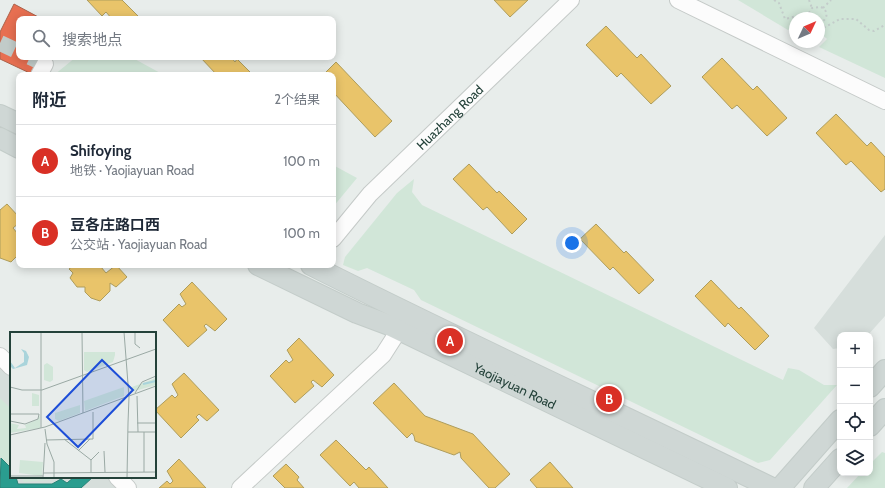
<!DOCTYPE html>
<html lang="zh">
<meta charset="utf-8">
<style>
:root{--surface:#fff;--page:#f6f6f7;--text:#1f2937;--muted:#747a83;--line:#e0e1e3;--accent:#d93025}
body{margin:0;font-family:Cabin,"Noto Sans SC",sans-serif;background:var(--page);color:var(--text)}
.controls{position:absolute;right:12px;bottom:12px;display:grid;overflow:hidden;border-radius:8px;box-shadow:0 2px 10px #0003}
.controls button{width:36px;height:36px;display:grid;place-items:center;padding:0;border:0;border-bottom:1px solid var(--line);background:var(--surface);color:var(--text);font:20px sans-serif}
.compass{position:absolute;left:789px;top:12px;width:36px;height:36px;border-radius:50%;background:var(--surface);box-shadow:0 2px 10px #0003;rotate:46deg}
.you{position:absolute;left:572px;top:243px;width:14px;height:14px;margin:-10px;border:3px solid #fff;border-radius:50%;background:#1a73e8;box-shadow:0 0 0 6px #1a73e833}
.badge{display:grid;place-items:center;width:26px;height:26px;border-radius:50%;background:var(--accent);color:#fff;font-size:13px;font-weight:700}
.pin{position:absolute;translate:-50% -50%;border:2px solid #fff;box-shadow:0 1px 4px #0006}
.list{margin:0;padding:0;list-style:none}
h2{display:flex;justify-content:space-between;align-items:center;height:52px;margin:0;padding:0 16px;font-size:17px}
h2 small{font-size:13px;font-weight:400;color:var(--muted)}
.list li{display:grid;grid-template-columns:26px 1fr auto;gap:12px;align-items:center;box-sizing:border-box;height:72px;padding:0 16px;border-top:1px solid var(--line)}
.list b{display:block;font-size:15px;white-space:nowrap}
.list p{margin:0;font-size:13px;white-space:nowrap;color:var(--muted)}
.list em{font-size:13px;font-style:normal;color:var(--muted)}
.icon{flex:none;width:22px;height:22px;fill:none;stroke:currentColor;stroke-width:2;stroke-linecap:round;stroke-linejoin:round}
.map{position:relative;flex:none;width:885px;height:488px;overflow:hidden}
.search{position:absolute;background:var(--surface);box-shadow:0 2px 10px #0003;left:16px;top:16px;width:320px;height:44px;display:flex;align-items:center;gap:10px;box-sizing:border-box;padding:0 14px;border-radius:8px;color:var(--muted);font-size:15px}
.panel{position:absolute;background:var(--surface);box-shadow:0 2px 10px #0003;left:16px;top:72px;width:320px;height:196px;border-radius:8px}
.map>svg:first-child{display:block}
</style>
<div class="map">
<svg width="885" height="488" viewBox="0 0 885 488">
<rect width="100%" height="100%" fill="#e8edeb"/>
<path fill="#d6dedb" d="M885,235v81l-17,19h-28v13l-7,1 -19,-21z
M0,353l11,12v112h105l11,11h-127z"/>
<path fill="#d1e6d8" d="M738,0h147v78l-66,-31 8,-8 -8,-7v-14h-24v6l-7,6z
M76,57h55l33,18h-110z
M333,165l24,13 -24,29z
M414,179l-2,13 10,13 361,175 5,-12 11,2 25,15h13l-67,75 -12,3 -337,-163 -7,-10 -47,-22 -9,3 -15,-6 2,-8 52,-64z
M0,398l11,11v59l-11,-12z
M882,452l3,1v35h-38l14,-15h9v-9z
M20,477h34l-4,3 -26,2z"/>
<path fill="#e9c46a" stroke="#ae9d5c" d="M87,0h35l19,19h-29l-6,-7 -4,4z
M494,0h34l-18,17z
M606,26l31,32 4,-4 30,32 -20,18 -30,-31 -4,4 -31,-32z
M200,57h31l4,5 2,-3 16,16h-36z
M722,58l31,32 4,-4 30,32 -20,18 -30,-31 -5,4 -30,-32z
M336,62l56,59 -17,16 -42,-45v-17h-10z
M836,114l31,32 4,-4 14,15v32l-4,3 -30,-31 -5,4 -30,-32z
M469,164l28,29 2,-2 28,28 -15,15 -25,-27 -4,3 -30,-31z
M7,204l12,13v6l-6,5 5,6 1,-1v21l-8,8 -11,-4v-48z
M596,224l28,29 2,-2 28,29 -15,14 -26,-27 -3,3 -30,-31z
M74,265h30l-3,2 5,6 10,-8 11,12 -11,10 -6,-4v8l-10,10 -9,-3 -6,-6v-5h-8l-7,-9 3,-5 -4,-4z
M711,280l28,29 2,-2 28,29 -14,14 -27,-27 -3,4 -30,-31z
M192,282l35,37 -12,12 -9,-7 -2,2 3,4 -19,17 -25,-27 16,-16 3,3 4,-3 -6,-10z
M299,338l35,37 -12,12 -9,-7 -2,2 3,4 -19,17 -25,-27 16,-16 3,3 4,-3 -6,-10z
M184,373l35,37 -12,11 -8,-7 -3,3 3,3 -18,18 -26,-28 17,-15 3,3 3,-3 -6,-11z
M394,383l31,33 48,18 37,40 -15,14h-6l-28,-30 -1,-6 -6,3 -39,-14 -1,-5 -2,-3 -5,5 -34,-35z
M336,440l30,30 3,-3 19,21h-29l-5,-6 -4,4 -30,-31z
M179,459l27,29h-47l8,-7 3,3 3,-3 -6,-10z
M550,462l23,26h-36l-7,-8z
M286,464l13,13 -2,3 7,8h-19l-12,-12z"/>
<path fill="#e76f51" stroke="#ac624a" d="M14,4l28,15h-23v38h24l-9,18 -34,-16v-27z"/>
<path fill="#2a9d8f" stroke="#288276" d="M1,458l10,10v9h5l2,7h34l9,-5 6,4 7,-6h19l-12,11h-81z"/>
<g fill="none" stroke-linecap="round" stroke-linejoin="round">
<path stroke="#c1cbc8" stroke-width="16" stroke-dasharray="16 8" stroke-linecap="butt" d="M0,43l19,9
M30,57l15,7"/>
<g stroke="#c5cac8" stroke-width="18">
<g id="minor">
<path d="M678,0l207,101"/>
<path d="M39,75l6,-11"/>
<path id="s1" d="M333,239l37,-45 201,-194"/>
<path d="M0,356l11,11"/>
<path d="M117,477l11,11"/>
<path d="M240,488l143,-133 16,-25"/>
</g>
</g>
<g stroke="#c3ccc9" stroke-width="22">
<g id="major">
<path d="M0,115l19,9"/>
<path d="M0,138l19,10"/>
<path id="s2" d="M258,265l99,48 32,12 338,163"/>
<path d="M311,265c152,77 308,148 461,223"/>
<path d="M870,387l15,-17"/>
<path d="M870,426l15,-17"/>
<path d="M780,488l60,-68"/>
<path d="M814,488l26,-29"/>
</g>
</g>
<path stroke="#c3ccca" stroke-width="2" stroke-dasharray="2 3" stroke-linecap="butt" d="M774,0l5,3 6,16 24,-6
M809,0l3,8
M823,8l8,-8
M810,18l-1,-5 3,-5 9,-1c8,4 7,12 -1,16
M820,23l5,4 15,-8h16l13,11 5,1 11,-6"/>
<use href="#minor" stroke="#fcfcfc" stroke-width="16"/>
<use href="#major" stroke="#cfd7d5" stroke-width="20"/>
</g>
<g text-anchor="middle" stroke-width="4" stroke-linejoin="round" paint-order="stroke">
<g font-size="13" fill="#24423a" stroke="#f7fbf9">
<text dy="5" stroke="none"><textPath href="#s1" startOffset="169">Huazhang Road</textPath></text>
<text dy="5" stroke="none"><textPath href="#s2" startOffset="284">Yaojiayuan Road</textPath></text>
</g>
</g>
<g transform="translate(10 332)">
<rect width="146" height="146" fill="#e8edeb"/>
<path d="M74,20h31v3l-2,7 -26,10 -3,-2zM37,31l6,4v13l-3,2 -6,-2v-15zM146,46v7l-25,7 1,-5zM114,55v9l-39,15 -1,-10zM22,61l7,2v11h-7zM70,73v8l-21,8 -4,-2v-6zM30,83v13l-30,5v-10l9,2 -2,4 9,-1 -1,-3 13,-6zM10,128l23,2 -1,14 -23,-3z" fill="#d1e6d8"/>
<path d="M11,17l5,2 3,6 -2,8 -14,4 -2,-2 -1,-6 5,7 9,-6v-9z" fill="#a9d4db"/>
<path fill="none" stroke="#a9d4db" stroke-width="2" d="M133,52l13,-3"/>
<path fill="none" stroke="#9aa9a4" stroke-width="1" d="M72,0l1,81M114,0l5,65 -1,26M125,0v12l5,4M0,55l12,3h20l114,-41M125,61l7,-11 14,-6M127,64l1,36M0,82h29M0,89l15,3 13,-5 1,-5M127,91h19M31,96v-96M35,97l2,15 7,18v16M118,100h28M0,103l35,-8 111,-41M54,107l27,21M36,108l47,-1v-27M68,119l12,-12M94,119l1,21M134,140v-40M33,141l113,-1M81,141v-13l8,-8M0,144h33M33,146l2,-35M117,146l1,-55"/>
<path fill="#1d4ed8" fill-opacity="0.15" stroke="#1d4ed8" stroke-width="2" d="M92,28l31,30 -55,57 -31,-30z"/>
<rect width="146" height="146" fill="none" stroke="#24423a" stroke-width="2"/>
</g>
</svg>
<div class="controls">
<button>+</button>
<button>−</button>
<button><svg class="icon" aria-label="locate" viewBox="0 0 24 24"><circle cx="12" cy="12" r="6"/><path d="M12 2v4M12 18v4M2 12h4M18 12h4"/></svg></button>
<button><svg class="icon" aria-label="layers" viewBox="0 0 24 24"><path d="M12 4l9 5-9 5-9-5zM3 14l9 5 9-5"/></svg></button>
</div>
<svg class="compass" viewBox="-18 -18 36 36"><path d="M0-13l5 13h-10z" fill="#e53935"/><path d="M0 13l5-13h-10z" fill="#747a83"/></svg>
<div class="you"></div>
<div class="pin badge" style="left:450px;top:341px">A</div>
<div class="pin badge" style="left:609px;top:399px">B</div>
<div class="search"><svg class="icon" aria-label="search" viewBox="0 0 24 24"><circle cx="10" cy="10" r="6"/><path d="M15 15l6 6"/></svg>搜索地点</div>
<section class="panel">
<h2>附近<small>2个结果</small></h2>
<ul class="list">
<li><span class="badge">A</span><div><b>Shifoying</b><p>地铁 · Yaojiayuan Road</p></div><em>100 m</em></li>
<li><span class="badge">B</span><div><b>豆各庄路口西</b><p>公交站 · Yaojiayuan Road</p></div><em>100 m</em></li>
</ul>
</section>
</div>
